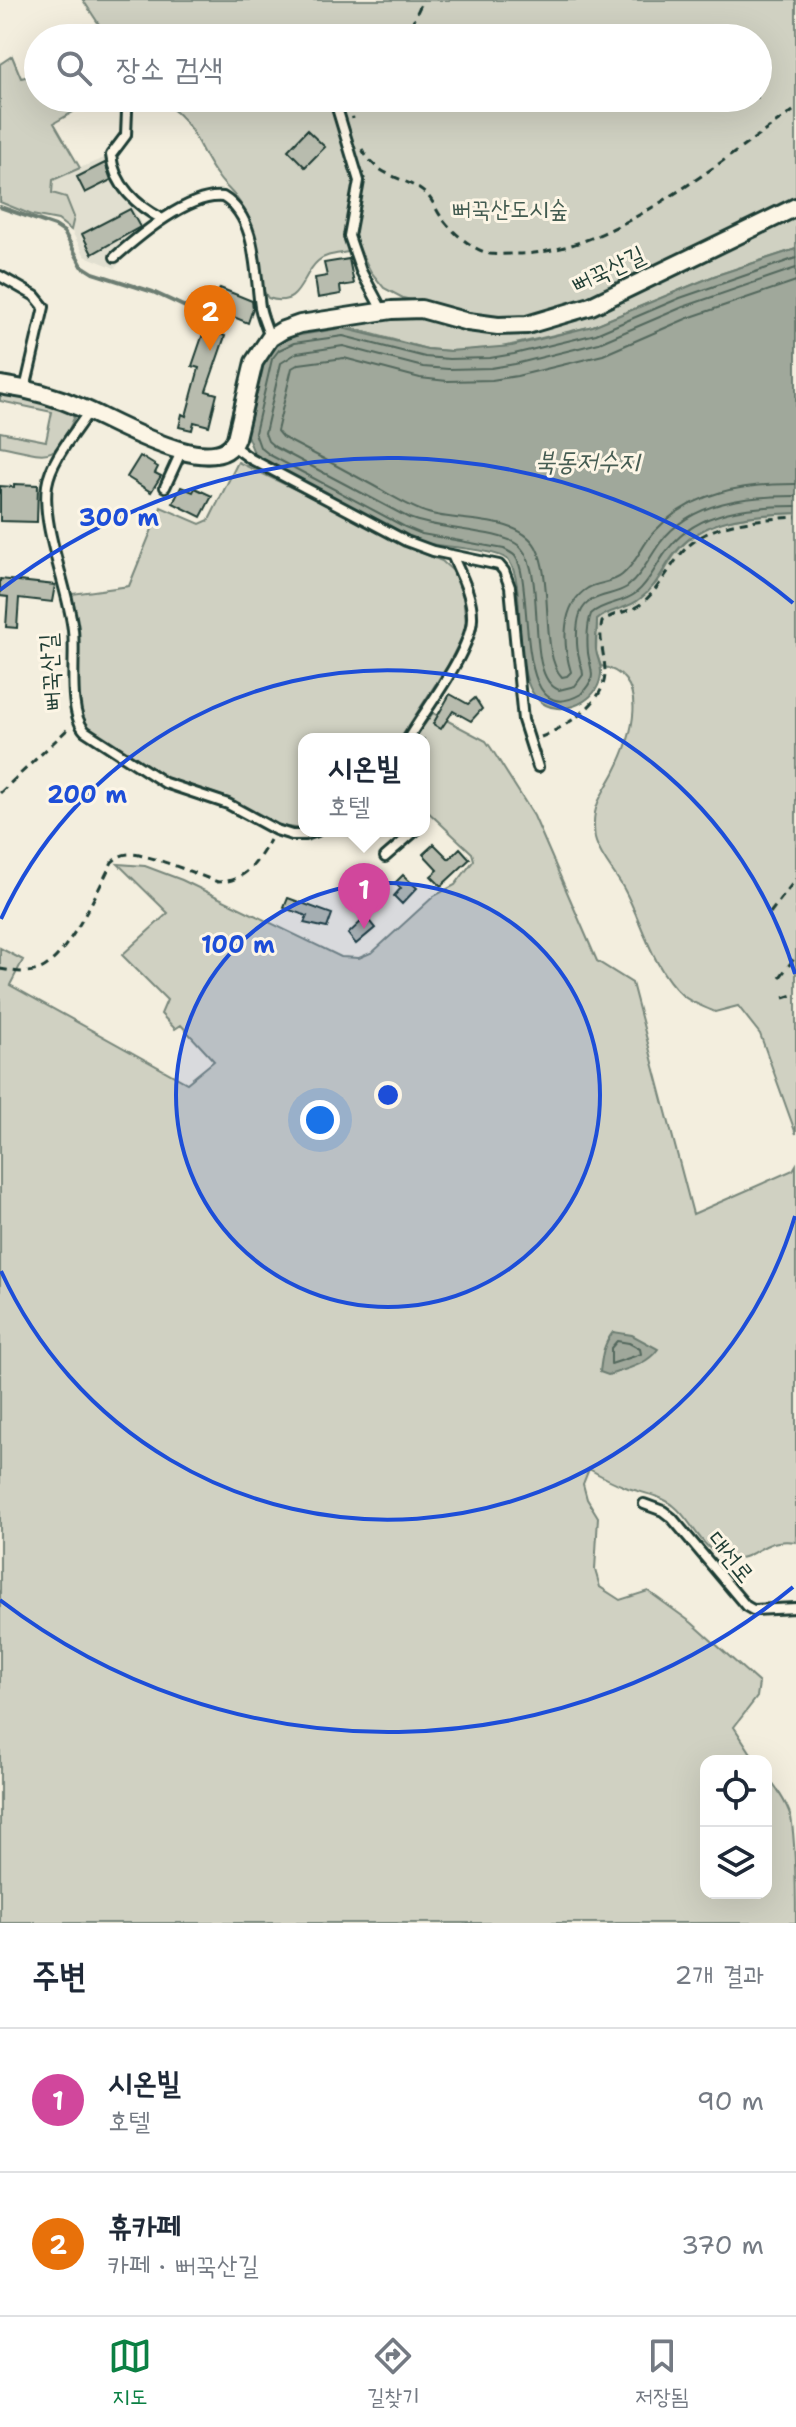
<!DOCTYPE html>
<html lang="ko">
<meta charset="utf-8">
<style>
:root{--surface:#fff;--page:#f2f2f3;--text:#1f2937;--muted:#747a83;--line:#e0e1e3;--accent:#0b8043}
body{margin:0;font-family:"Shantell Sans","Poor Story",sans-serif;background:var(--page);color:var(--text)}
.controls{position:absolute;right:24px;bottom:24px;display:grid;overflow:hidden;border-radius:16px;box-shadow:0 8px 32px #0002}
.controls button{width:72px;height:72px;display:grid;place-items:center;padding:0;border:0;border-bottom:2px solid var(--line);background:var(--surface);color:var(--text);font:40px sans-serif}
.you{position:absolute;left:320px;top:1120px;width:28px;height:28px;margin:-20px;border:6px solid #fff;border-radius:50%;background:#1a73e8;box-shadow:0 0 0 12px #1a73e833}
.badge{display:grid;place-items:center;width:52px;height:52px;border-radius:50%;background:var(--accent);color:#fff;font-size:26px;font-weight:700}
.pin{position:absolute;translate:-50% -66px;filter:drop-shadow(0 2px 4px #0008)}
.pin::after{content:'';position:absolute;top:42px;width:28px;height:24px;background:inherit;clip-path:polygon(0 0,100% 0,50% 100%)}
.popup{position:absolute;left:298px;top:733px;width:132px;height:104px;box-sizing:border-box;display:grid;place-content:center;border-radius:16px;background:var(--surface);filter:drop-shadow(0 2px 6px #0005);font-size:26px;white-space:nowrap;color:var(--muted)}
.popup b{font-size:30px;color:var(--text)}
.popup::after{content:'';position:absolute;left:50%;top:100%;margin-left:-16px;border:16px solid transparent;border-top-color:var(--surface)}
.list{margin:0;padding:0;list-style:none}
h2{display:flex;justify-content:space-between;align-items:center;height:104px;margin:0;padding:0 32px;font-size:34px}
h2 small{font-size:26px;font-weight:400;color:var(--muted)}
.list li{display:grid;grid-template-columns:52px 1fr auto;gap:24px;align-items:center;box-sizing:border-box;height:144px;padding:0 32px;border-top:2px solid var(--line)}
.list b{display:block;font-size:30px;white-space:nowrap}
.list p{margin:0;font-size:26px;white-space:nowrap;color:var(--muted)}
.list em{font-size:26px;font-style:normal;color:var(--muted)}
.icon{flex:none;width:44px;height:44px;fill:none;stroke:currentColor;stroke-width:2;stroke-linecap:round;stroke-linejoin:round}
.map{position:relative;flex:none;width:796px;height:1923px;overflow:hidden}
.search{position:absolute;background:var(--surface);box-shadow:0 8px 32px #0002;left:24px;right:24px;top:24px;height:88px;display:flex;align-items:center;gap:20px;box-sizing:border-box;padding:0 28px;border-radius:44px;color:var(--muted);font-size:30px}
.sheet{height:392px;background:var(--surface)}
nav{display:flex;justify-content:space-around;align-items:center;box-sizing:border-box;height:112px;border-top:2px solid var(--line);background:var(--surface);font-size:22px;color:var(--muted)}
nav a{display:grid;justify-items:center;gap:4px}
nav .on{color:var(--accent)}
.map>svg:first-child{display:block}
</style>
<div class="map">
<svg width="796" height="1923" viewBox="0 0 796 1923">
<rect width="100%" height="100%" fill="#f3eede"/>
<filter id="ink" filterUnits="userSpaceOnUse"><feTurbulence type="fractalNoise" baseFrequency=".0125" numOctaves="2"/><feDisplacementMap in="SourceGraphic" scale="16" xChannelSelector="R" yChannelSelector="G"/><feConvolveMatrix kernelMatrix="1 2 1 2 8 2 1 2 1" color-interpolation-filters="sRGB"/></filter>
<g filter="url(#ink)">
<path fill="#e1dfd0" d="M104,158l43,74 -32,36 -30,-12 -14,-26 3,-13 -22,-24 1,-14z"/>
<path fill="#d0d1c2" stroke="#78877b" stroke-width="2" d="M83,0h713v202l-211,101 -59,18h-29l-94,-23 -19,-10 -13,-16 -14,-27 -11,-14 2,21c-10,2 -22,2 -30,9 -18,15 -16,48 -50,37l-5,-8c-6,-27 -9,-58 -21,-83 -5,-12 -16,-19 -23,-29 -25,-32 -22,-59 -64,-80h603v-60h-650z
M12,56l9,22 17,-4v24h42l-7,14 -19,11 26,45 -27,12 -1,13 14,4 8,20 -3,13 -13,-10 -26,-5 -32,-13v-138z
M796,212v37l-82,27 -121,50 -104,24 -39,1 -23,-2 -73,-20 -61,6 -5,-2 113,-19 124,14z
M0,391l67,17 7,10c-20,49 -28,36 -74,28v-14l46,9 6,-29 -52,-11z
M238,462l107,51 60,33 37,15 11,10 10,26 3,26 -2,10 -16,32 -48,74h-96v90l-24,-3 -55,-29 -67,-22 -71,-47 -8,-15v-70l-7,-49 57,-8 32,-79 39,17 9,-4z
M796,513v621l-36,-100 -22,-28 -23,6c-10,-5 -24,-9 -33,-17 -30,-27 -39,-71 -58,-106 -8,-15 -23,-31 -28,-47 -2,-5 -2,-14 -2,-19 0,-20 11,-33 20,-50 17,-33 39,-96 -13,-107l-5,-14 1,-32c16,-15 42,-20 58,-36 9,-8 13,-22 21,-31 29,-37 77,-38 120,-40z
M433,713l53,28 5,7 43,68 63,145 35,22 61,231 100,-44 3,-5v377c-36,-6 -40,21 -69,16 -24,-5 -35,-38 -53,-52 -12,-10 -31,-13 -46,-18 -13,-5 -27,-12 -39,-19l-6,15 4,15 11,18 -3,53 5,17 20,13 28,-9 44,32 67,60 -2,14 -23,30 22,34h-50v132h60v-118c10,13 20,26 25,42 5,28 5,76 5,106h-796v-975l23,12 -13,25 177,98 27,-22 -33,-36 -6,4 -14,-15 6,-14 -45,-45 46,-42 -50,-49 27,2 37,14 159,77 18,1 14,-6 61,-56 21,-11 19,-25 -2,-7 -48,-45v-69h-10z"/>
<path fill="#a0a89b" stroke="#6c7d72" stroke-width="2" d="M796,249v264c-43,2 -92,3 -121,40 -12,15 -18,33 -34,45 -13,12 -31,10 -44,22 0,10 -2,20 -1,30 1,9 6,15 5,24 -2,24 -28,38 -50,33 -47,-13 -20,-120 -43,-147 -10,-11 -67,-13 -84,-17 -8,-2 -15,-6 -23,-9l-136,-72 -11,-9 -8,-20 13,-63 9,-21 15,-11 59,-10 85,21 23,2 62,-5 81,-20 121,-50z
M613,1332l19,3 26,14c-11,16 -32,20 -50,26l-8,-3c2,-17 3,-27 13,-40z"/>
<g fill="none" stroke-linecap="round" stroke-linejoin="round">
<path stroke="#53685d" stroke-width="2" d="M796,258l-116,40 -84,36 -82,20 -24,4 -41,1 -24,-2 -82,-21 -49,7 -15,7 -7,9 -17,74 5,14 10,8 135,72 17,7 82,15c4,2 8,4 11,7 21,26 -4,178 66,138 17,-18 10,-21 7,-41 -1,-12 -1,-28 3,-39 13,-12 31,-10 45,-21 15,-12 21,-31 33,-45 30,-38 82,-42 127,-42
M796,268l-113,39 -84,36 -84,21 -24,4 -43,1 -25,-2 -80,-21 -46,7 -16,10 -16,70 3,8 7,6 134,71c29,12 90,12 109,27 32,26 4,131 41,145l16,-4 8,-11c0,-7 -3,-11 -4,-18 -3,-11 -3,-32 1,-43 8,-21 32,-17 47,-27 15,-12 22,-29 33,-44 31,-42 88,-47 136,-47
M796,281l-108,37 -85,37 -86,21 -25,4 -45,1 -27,-3 -76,-20 -45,6 -7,4 -15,63 5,6c31,16 61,32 92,49 17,9 35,21 54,27 31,10 90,2 108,34 18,34 4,108 26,130l5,-1 4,-4c-8,-27 -11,-67 17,-84 11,-6 25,-5 34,-13 15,-12 20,-31 33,-44 37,-40 89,-47 141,-47
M617,1341l12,2 11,6 1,5 -30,10v-16z"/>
<path stroke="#6c7d72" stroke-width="4" d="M0,207l55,19 9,6 18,34 11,7 60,19 41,19"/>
</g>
<path fill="#b8bcae" stroke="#1f3d34" stroke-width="2" d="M307,130l18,17 -20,20 -17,-17z
M105,163l6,17 -26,13 -8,-16z
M130,209l10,18 -48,27 -10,-20z
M349,259l5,25 -14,2 1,8 -23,4 -3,-20 12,-2 -3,-13z
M220,288l32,13 1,7 -5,15 -36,-15z
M205,328l20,8 -19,55 11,3 -8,32 -15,-4 -2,8 -13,-3 3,-13 4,2 13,-48 -7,-2z
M140,456l18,11 -3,6 6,3 -10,16 -24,-15z
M14,484l24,1 -1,37 -37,-1v-35l14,1z
M181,487l12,5 2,-4 17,8 -11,21 -28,-14z
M0,579l55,6 -3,17 -33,-4 -2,30 -11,-1 2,-30 -8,-1z
M450,694l18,10 7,-6 7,11 -11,12 -18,-10 -12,18 -8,-5z
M434,844l15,15 11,-11 10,11 -29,27 -10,-10 7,-6 -15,-16z
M403,875l14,13 -15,16 -8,-8 7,-8 -6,-5z
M288,898l44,16 -5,14 -23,-5 3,-7 -23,-8z
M366,917l9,11 -19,16 -8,-10z"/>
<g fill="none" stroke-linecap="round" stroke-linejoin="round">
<g stroke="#1f3d34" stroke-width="14">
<path id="lane" d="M123,98l4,13 -1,24 -15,20c3,30 26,51 51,64
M334,98l25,83 -10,55 12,35 21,39
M115,257c24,-21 74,-64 108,-60 34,20 32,75 37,110 2,10 6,20 10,30
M0,276l35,20 9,11 -19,82
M89,411c-14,22 -38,48 -42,74 -6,42 21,101 26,145 3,27 -6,82 12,101l80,52 63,21 48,26 16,5h13l12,-4
M233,446l18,13 155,82 27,10 66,14 5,6 6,16 13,133 15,47
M165,487l17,-37
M408,739c17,-29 63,-88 64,-120 1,-22 -11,-44 -20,-64
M385,857l30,-26
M644,1504l19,7 9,7 74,88 7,4 43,-2"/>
</g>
<g stroke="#1f3d34" stroke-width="22">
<path id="street" d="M0,385c29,4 58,12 84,24 29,12 134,75 152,29l18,-76 16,-24 13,-8 17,-6 92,-14 29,-1 47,13 30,4 29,-1 64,-19 205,-99"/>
</g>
<path stroke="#1f3d34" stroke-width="3" stroke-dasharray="8 6" stroke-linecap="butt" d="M405,38l18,-38
M375,98l1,6
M350,103l3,16
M362,149c16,31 45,26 67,48 5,6 8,15 13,21 11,15 30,31 48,36 7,1 17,0 24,0 95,2 205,-93 282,-145
M541,737c24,-10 65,-34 64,-65 0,-17 -7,-33 -3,-50 11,-10 27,-9 39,-18 17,-14 26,-33 39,-49 28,-35 75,-35 116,-38
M0,793l71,-67
M770,913l26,-34
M0,969c12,2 26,5 38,1 28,-9 61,-82 74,-108 6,-5 10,-8 18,-8 23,1 65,20 88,28 27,0 40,-21 52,-42
M780,977l16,-21
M784,998l12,-4"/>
<use href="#lane" stroke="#fcf5e5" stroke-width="8"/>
<use href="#street" stroke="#fcf5e5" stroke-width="16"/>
</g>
</g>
<circle cx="388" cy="1095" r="212" fill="#1d4ed8" fill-opacity=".12"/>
<g fill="none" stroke="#1d4ed8" stroke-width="4">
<circle cx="388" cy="1095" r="212"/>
<path d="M795 1216A425 425 0 0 1 1 1271M1 919A425 425 0 0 1 795 974"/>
<path d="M793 1587A637 637 0 0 1 0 1600M0 590A637 637 0 0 1 793 603"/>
</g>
<g text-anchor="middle" stroke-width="6" stroke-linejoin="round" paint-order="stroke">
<g font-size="24" fill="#425b50" stroke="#fcf5e5">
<text x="510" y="217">뻐꾹산도시숲</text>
</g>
<g font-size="24" fill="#1f3d34" stroke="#fcf5e5">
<text transform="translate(608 269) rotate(-25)" y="8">뻐꾹산길</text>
<text transform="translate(50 672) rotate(-93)" y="8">뻐꾹산길</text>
<text transform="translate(731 1557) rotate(51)" y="8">대선로</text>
</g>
<g font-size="26" font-style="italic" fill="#465d53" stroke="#fcf5e5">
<text x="587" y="470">북동저수지</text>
</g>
</g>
<circle cx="388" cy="1095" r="12" fill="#1d4ed8" stroke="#fcf5e5" stroke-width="4"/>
<g font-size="24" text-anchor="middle" font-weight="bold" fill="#1d4ed8" stroke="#fcf5e5" stroke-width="6" stroke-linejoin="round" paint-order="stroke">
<text x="119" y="526">300 m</text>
<text x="87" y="803">200 m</text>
<text x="238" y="953">100 m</text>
</g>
</svg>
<div class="controls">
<button><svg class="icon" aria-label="locate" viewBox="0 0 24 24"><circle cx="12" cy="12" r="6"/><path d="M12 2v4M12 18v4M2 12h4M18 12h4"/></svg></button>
<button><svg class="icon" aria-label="layers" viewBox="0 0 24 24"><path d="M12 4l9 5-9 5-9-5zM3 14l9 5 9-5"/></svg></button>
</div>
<div class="you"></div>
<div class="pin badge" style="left:364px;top:929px;background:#d1479c">1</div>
<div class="popup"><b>시온빌</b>호텔</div>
<div class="pin badge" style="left:210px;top:351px;background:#e8710a">2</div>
<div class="search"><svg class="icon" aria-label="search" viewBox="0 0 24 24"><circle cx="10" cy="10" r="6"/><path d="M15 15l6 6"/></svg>장소 검색</div>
</div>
<section class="sheet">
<h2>주변<small>2개 결과</small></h2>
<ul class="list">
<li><span class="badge" style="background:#d1479c">1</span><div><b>시온빌</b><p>호텔</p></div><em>90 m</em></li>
<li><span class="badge" style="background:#e8710a">2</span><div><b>휴카페</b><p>카페 · 뻐꾹산길</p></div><em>370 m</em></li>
</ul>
</section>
<nav>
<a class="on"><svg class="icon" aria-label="map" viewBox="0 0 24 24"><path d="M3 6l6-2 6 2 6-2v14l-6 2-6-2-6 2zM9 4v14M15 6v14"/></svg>지도</a>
<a><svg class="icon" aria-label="directions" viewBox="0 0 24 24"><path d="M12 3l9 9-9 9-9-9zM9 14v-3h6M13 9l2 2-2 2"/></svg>길찾기</a>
<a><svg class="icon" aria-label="saved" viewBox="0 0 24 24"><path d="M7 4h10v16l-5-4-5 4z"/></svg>저장됨</a>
</nav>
